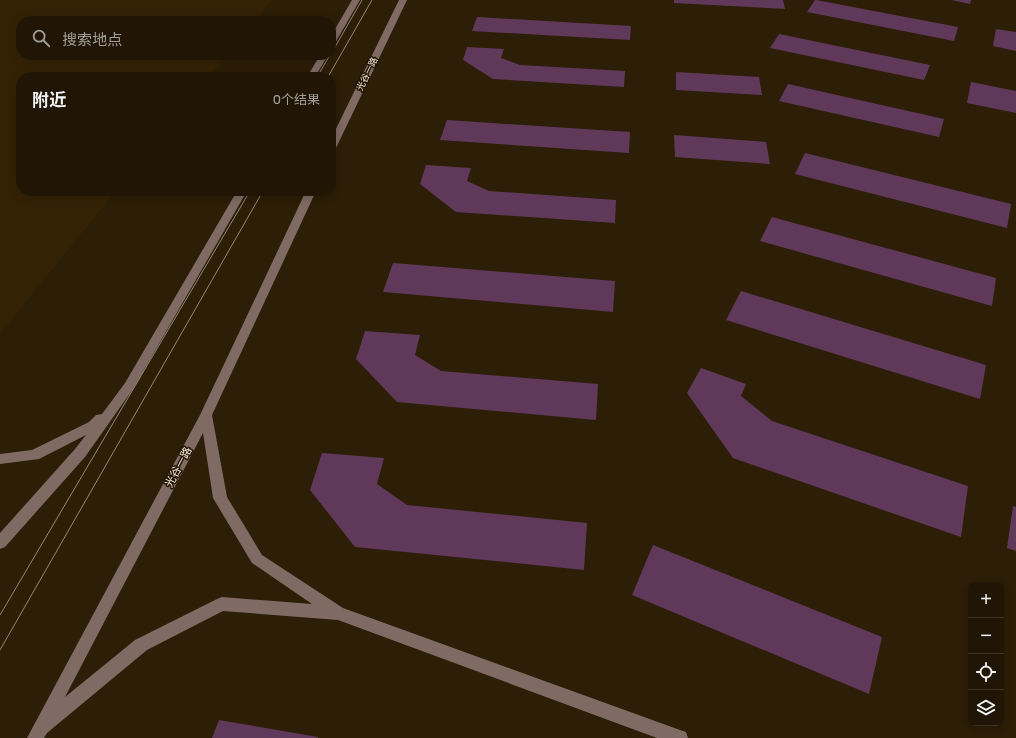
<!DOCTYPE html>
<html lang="zh">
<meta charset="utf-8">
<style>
:root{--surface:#211605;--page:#2d2313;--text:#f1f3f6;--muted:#a29f9a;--line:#3e3527}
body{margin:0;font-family:Rubik,"Noto Sans SC",sans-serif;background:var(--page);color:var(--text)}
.controls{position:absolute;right:12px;bottom:12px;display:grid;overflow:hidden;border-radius:8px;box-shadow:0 2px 10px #0003}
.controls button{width:36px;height:36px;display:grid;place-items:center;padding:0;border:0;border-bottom:1px solid var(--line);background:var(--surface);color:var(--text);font:20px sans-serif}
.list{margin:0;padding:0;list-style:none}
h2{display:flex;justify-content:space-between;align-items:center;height:52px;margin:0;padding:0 16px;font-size:17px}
h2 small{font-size:13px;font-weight:400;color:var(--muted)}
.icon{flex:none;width:22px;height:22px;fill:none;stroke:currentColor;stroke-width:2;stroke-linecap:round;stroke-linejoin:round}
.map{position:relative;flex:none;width:1016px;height:738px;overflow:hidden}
.search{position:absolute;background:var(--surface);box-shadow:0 2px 10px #0003;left:16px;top:16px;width:320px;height:44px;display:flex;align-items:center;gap:10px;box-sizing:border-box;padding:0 14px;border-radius:16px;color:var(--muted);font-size:15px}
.panel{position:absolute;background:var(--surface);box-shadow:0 2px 10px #0003;left:16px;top:72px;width:320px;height:124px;border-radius:16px}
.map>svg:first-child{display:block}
</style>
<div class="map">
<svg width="1016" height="738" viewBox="0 0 1016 738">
<rect width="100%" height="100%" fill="#2c1e07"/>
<path fill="#342204" d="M0,0h272l-17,21h-234v34h206l-18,22h-188v114h95l-116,143z"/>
<path fill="#60395a" d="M674,0h109l2,9 -111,-6z
M815,0h1l142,27 -4,14 -147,-29z
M951,0h20l-1,4z
M477,17l154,9 -1,14 -158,-9z
M996,29l20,3v19l-23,-5z
M779,34l151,31 -6,15 -154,-32z
M467,47l37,2 -3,9 19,7 105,6 -1,16 -131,-8 -30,-19z
M676,72l83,5 3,18 -86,-5z
M971,82l45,9v22l-49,-10z
M788,84l156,35 -5,18 -160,-36z
M447,120l183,12 -1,21 -189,-13z
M674,135l92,7 4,22 -95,-7z
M805,153l206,51 -4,24 -212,-54z
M426,165l45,3 -4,13 22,10 127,9 -1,23 -159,-11 -36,-28z
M772,217l224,61 -4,28 -232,-65z
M393,263l222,18 -2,31 -230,-20z
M741,291l245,74 -6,34 -254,-79z
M365,331l55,4 -5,20 26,16 157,13 -2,36 -199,-18 -41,-43z
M701,368l45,16 -5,12 31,25 196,65 -7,51 -228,-79 -46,-65z
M322,453l62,5 -7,26 30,21 180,18 -3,47 -229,-23 -45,-57z
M1013,506l3,1v44l-9,-3z
M653,545l229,92 -13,57 -237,-99z
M219,720l99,17v1h-106z"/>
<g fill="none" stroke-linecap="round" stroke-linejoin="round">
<path fill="#7f6b64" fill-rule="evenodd" d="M352,0h8l-25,43 -4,2v-9z
M399,0h8l-71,148 -5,3v-12z
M320,55h8l-13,22h-8z
M237,191h10l-114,198 -48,68 -80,90 -5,2v-16l75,-84 11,-14 -47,24 -39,5v-10l32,-4 57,-28 7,-7 6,-1 23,-31z
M306,191h10l-104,224 15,82 35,58 81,53 337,122 6,2 2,6h-31l-319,-118 -115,-9 -76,39 -100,83 -3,5h-17l173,-323zM203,433l10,65 39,65 60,41 -90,-7 -5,2 -82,41 -70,57z"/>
<path stroke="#938775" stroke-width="1" d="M331,54l31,-54
M317,77l13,-22
M328,77l44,-77
M0,615l250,-424
M0,650l263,-459"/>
</g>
<g text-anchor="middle" stroke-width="3" stroke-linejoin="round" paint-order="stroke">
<g font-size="9" fill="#f7ede0" stroke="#221401">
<text transform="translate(367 74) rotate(-64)" y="3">光谷一路</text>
</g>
<g font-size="11" fill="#f7ede0" stroke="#221401">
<text transform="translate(178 467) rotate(-62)" y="4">光谷一路</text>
</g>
</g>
</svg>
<div class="controls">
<button>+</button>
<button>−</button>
<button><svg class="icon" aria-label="locate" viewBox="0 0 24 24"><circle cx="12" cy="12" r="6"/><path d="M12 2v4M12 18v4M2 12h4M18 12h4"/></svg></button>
<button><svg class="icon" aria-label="layers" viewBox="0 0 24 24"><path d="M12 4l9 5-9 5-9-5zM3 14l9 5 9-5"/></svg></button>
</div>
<div class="search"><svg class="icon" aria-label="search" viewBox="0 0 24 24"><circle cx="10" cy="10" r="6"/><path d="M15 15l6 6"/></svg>搜索地点</div>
<section class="panel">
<h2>附近<small>0个结果</small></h2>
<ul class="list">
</ul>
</section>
</div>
